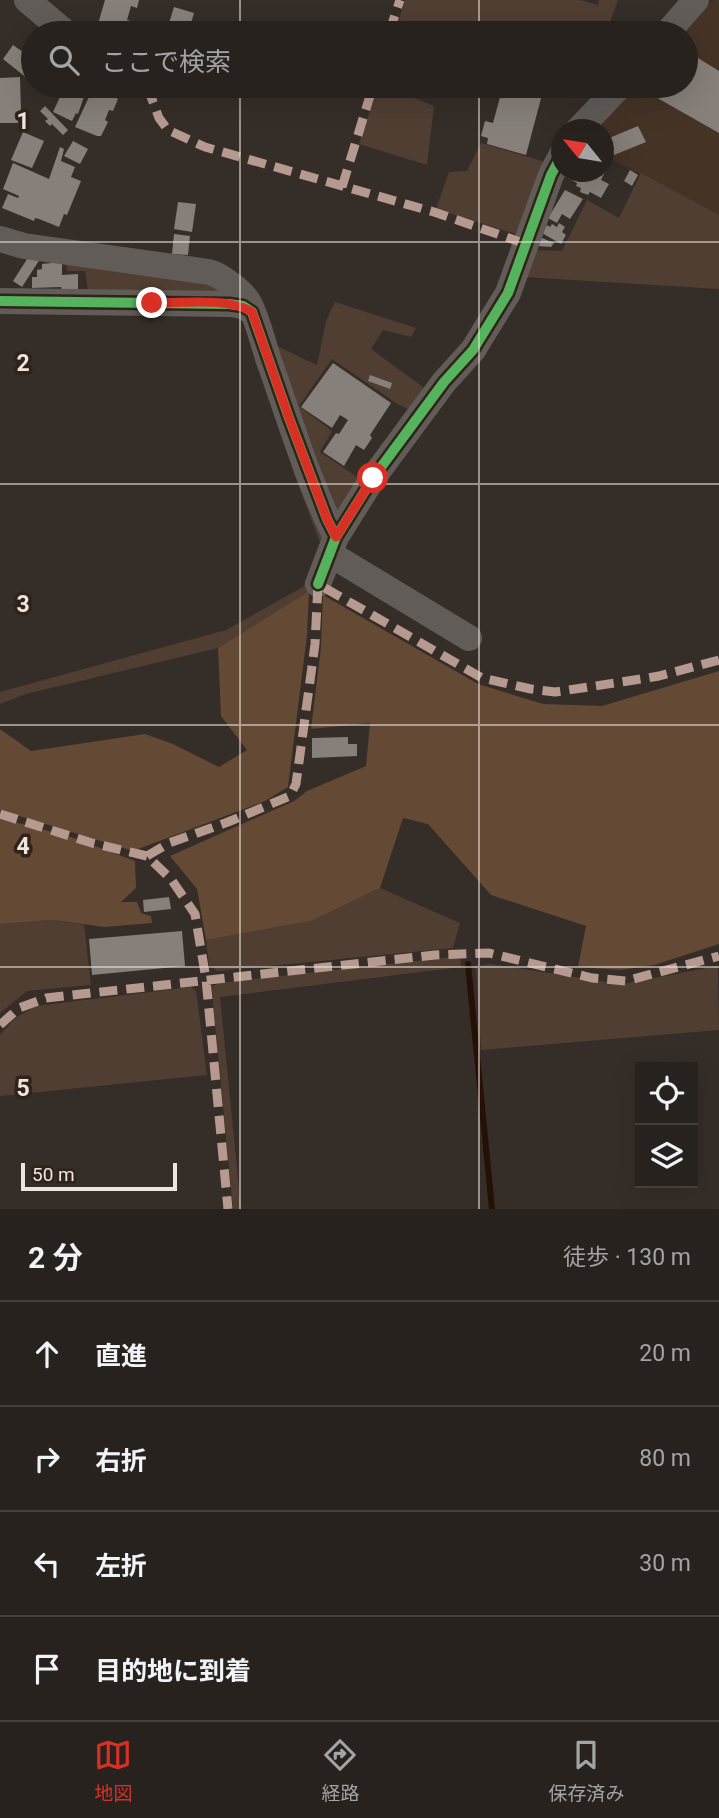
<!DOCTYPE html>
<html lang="ja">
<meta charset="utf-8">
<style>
:root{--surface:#28221e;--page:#342f2b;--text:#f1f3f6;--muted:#a5a4a4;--line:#443f3c;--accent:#d93025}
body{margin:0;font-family:Roboto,"Noto Sans JP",sans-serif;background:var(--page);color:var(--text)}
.controls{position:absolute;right:21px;bottom:21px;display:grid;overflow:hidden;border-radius:0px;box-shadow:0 7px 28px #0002}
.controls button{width:63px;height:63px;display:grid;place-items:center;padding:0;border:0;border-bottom:2px solid var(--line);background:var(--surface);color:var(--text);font:35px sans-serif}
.compass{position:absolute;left:551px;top:119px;width:63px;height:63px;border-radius:50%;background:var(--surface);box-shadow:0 7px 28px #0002;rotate:300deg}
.scale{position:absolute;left:21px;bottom:18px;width:156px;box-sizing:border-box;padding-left:7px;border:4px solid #eee5df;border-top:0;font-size:19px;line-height:24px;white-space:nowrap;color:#eee5df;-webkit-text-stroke:5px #302319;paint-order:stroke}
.stop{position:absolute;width:21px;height:21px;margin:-16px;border:5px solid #d93025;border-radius:50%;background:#fff}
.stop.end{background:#d93025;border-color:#fff;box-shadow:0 2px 7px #0008}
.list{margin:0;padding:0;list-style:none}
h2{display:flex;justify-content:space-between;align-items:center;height:91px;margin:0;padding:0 28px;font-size:30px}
h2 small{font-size:23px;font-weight:400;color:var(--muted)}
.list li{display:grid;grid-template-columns:46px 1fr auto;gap:21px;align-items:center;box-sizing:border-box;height:105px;padding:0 28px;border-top:2px solid var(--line)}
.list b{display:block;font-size:26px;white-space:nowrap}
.list em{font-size:23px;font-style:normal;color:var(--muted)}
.icon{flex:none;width:38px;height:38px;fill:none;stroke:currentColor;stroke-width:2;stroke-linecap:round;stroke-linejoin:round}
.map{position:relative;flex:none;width:719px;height:1209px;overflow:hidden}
.search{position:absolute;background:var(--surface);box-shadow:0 7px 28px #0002;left:21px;right:21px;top:21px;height:77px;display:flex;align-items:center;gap:18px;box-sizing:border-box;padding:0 24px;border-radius:38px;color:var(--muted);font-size:26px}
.sheet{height:511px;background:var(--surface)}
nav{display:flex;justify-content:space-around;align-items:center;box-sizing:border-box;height:98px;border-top:2px solid var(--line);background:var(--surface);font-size:19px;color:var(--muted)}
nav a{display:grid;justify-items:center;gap:4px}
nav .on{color:var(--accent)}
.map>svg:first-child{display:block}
</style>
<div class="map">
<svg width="719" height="1209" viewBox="0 0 719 1209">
<rect width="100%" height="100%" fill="#352d28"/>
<path fill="#453326" d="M714,0h5v215l-115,-60v-25h-14l44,-44h52v-53h-6l17,-20z"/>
<path fill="#503e32" d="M405,0h175l18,5 1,-5h19l-12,33h-211z
M378,86h27v8l29,12 -7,59 -68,-21z
M481,143l68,20 -27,73 -86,-27 13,-37 18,-1z
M641,173l78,42v74l-196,-12 11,-27 28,1 25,-51 32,18z
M66,259l145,18 17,15 -140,-1 -3,-20h-18z
M335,302l81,26 -5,9 -28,-7 -12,19 52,38 -10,25 -17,-9 -64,-44 -33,47 33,25 -12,21 43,29 -26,35 -60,-170 40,19 9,-44z
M293,471l8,1 27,71 -19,48 -91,57 -192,46 -26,10v-12l226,-62 77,-43 18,-42z
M380,888l80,35 -7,25 -236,23 -8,-6 -3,-25 105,-19z
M53,920l31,5 7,60 -64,6 -27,22v-89z
M460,956l1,11 -241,30 21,212h-8l-21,-217 1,-6 6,-3z
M490,964l131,20 97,-18 1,64 -238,20 -5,-84z
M191,987l5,4 11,84 -207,21v-61l15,-17 21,-12z"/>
<path fill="#644935" d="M309,591l-2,44 -19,152 -23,14 -132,50 -133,-41v-81l31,22 114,-17 28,10 46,23 28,-17 -26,-34 -3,-68z
M323,595l155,89 65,20 59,2 117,-35v273l-65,21 -34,5 -42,-3 8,-41 -95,-31 -63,-71 -25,-6 -23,70 -69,33 -105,19 -9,-51 -27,-33 124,-55 13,-10 59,-25 4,-43 -59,6 10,-82z
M0,818l71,19 64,24 1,27 -15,14h16l4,11 10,3 1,7 -48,4 -51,-7 -53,4z"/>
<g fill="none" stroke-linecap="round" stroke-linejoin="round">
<path stroke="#260f04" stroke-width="6" d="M468,964l24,245"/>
</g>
<path fill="#867f7a" d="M105,0h34l-2,8 -6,-2 -4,14 7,2 -2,7 -11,-4 -2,6 -21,-7z
M174,7l20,6 -6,20h-22z
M88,26l20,7h-22z
M13,45l17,12 3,-1v27l-30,-24z
M693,55l26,16v62l-74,-42 3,-5h38v-22l1,1z
M20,77l1,35h-3v11h-18v-45z
M37,86h19l-7,9z
M65,86h21l1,2 -9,26 -2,-1 -4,8 -19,-9z
M94,86l24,13 -5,12 -4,-1 -4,10 3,2 -7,14h-4l-22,-9z
M503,86h22l18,5 -17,64 -39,-11 1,-6 -7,-2 4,-15 8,2z
M45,106l23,24 -5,5 -11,-11 -2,2 -5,-5 3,-2 -8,-8z
M638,126l8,16 -32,13 -7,-16z
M23,132l21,9 -12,27 -21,-8z
M73,141l15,8 -8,15 -16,-8z
M60,147l4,2 -3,12 14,6 -4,10 10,4 -14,34 -3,-1 -5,13 -20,-8 -4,-1 -1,3 -32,-13 6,-14 10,4 1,-2 -16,-7 10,-26 36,16z
M604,158l6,3 -9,19 8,4 -8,14 -11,-6 -2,3 -8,-3 1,-4 -5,-2 1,-3 -17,-9 1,-2h43z
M630,170l8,5 -6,11 -8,-5z
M565,190l18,9 -13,20 -8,-5 -5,9 -9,-5z
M178,202l18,2 -4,28 -18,-3z
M559,223l6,4 -3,5 4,3 -5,9 -19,-11 5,-8 3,2 2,-3 5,3z
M174,234l16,2 -2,19 -16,-1z
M542,238l12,5 -3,4 -14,-1z
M31,253l9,6 -18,28 -9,-6z
M62,262v13l16,-1v15l-16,1 -1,-3 -29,1v-11h5v-7l5,-1v-5z
M333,363l58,40 -21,32 2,3 -8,12 -8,-5 -12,21 -21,-14 13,-19 3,1 9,-14 -8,-5 -8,13 -31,-21z
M370,375l22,8 -2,6 -22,-8z
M348,737v7h9v12l-45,2v-20z
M169,897l2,12 -27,3 -1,-12z
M182,931l3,35 -93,9 -3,-36z"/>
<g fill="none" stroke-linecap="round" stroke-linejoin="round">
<path stroke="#615c58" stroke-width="26" d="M27,0l39,33
M667,33l29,-33
M578,130l42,-44
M0,239l24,7 185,26c12,3 36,21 41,33 8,16 13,38 19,56 21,58 39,121 67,176
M0,301l229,3 14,2 9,6
M330,554l139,84
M318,584l18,-47 37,-59 71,-96 29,-32 35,-57 43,-118 11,-21"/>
<path stroke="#b69a8f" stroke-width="9" stroke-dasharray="18 9" stroke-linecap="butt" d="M389,33l11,-33
M147,86l12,32 9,12 37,17 229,65 92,32
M342,187l31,-101
M0,814l92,29 55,13 24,23 24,35 11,65 22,230
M147,856l22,-13 59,-21 62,-26 6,-12 19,-140 3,-60 164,94 49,11 24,3 73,-11 31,-5 60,-16
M0,1025l19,-17 27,-10 389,-43 54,-2 103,25 34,3 93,-25"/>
<g stroke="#302319" stroke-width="15">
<path id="cycleway" d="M0,301l229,3 14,2 9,6 37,106 38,101 9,18
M318,584l18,-47 37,-59 71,-96 29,-32 35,-57 43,-118 11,-21"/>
</g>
<use href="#cycleway" stroke="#56b35d" stroke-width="10"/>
</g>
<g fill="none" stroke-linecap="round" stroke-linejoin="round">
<path stroke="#d93025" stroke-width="9" d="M152,303c27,0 77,-6 100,9l37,106 38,101 9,18 37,-59"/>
</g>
<path fill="none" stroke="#eee5df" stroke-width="2" stroke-opacity="0.55" d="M240,0v33M479,0v33M240,86v1123M479,86v1123M0,242h719M0,484h719M0,725h719M0,967h719"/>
<g font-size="23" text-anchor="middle" font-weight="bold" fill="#eee5df" stroke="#302319" stroke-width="7" stroke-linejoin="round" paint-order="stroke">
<text x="23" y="129">1</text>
<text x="23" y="371">2</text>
<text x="23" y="612">3</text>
<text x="23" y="854">4</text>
<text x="23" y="1096">5</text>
</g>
</svg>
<div class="controls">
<button><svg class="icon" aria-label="locate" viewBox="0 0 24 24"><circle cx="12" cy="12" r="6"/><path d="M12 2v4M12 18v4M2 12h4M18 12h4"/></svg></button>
<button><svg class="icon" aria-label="layers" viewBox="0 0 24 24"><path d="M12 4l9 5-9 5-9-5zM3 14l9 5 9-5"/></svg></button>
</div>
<svg class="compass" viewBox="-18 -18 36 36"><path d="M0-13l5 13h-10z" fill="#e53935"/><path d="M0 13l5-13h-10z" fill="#a5a4a4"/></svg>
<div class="scale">50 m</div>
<div class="stop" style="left:373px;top:478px"></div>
<div class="stop end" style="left:152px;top:303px"></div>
<div class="search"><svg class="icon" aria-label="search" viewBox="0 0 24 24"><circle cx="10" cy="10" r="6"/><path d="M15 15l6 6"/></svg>ここで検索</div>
</div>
<section class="sheet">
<h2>2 分<small>徒歩 · 130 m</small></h2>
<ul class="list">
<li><svg class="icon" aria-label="ahead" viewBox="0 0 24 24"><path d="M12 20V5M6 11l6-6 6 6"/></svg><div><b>直進</b></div><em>20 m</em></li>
<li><svg class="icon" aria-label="right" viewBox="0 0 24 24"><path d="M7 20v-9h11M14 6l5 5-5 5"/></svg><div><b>右折</b></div><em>80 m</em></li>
<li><svg class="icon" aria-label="left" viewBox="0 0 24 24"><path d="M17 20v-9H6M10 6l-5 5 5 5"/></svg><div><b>左折</b></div><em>30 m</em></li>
<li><svg class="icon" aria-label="arrive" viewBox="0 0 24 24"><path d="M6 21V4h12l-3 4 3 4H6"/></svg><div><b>目的地に到着</b></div></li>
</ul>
</section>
<nav>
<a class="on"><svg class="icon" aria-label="map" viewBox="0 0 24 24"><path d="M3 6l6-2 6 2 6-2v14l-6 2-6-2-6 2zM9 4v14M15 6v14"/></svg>地図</a>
<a><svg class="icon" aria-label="directions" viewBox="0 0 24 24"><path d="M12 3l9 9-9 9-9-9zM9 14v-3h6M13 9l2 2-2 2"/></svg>経路</a>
<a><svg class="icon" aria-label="saved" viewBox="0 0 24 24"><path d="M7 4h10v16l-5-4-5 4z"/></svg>保存済み</a>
</nav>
